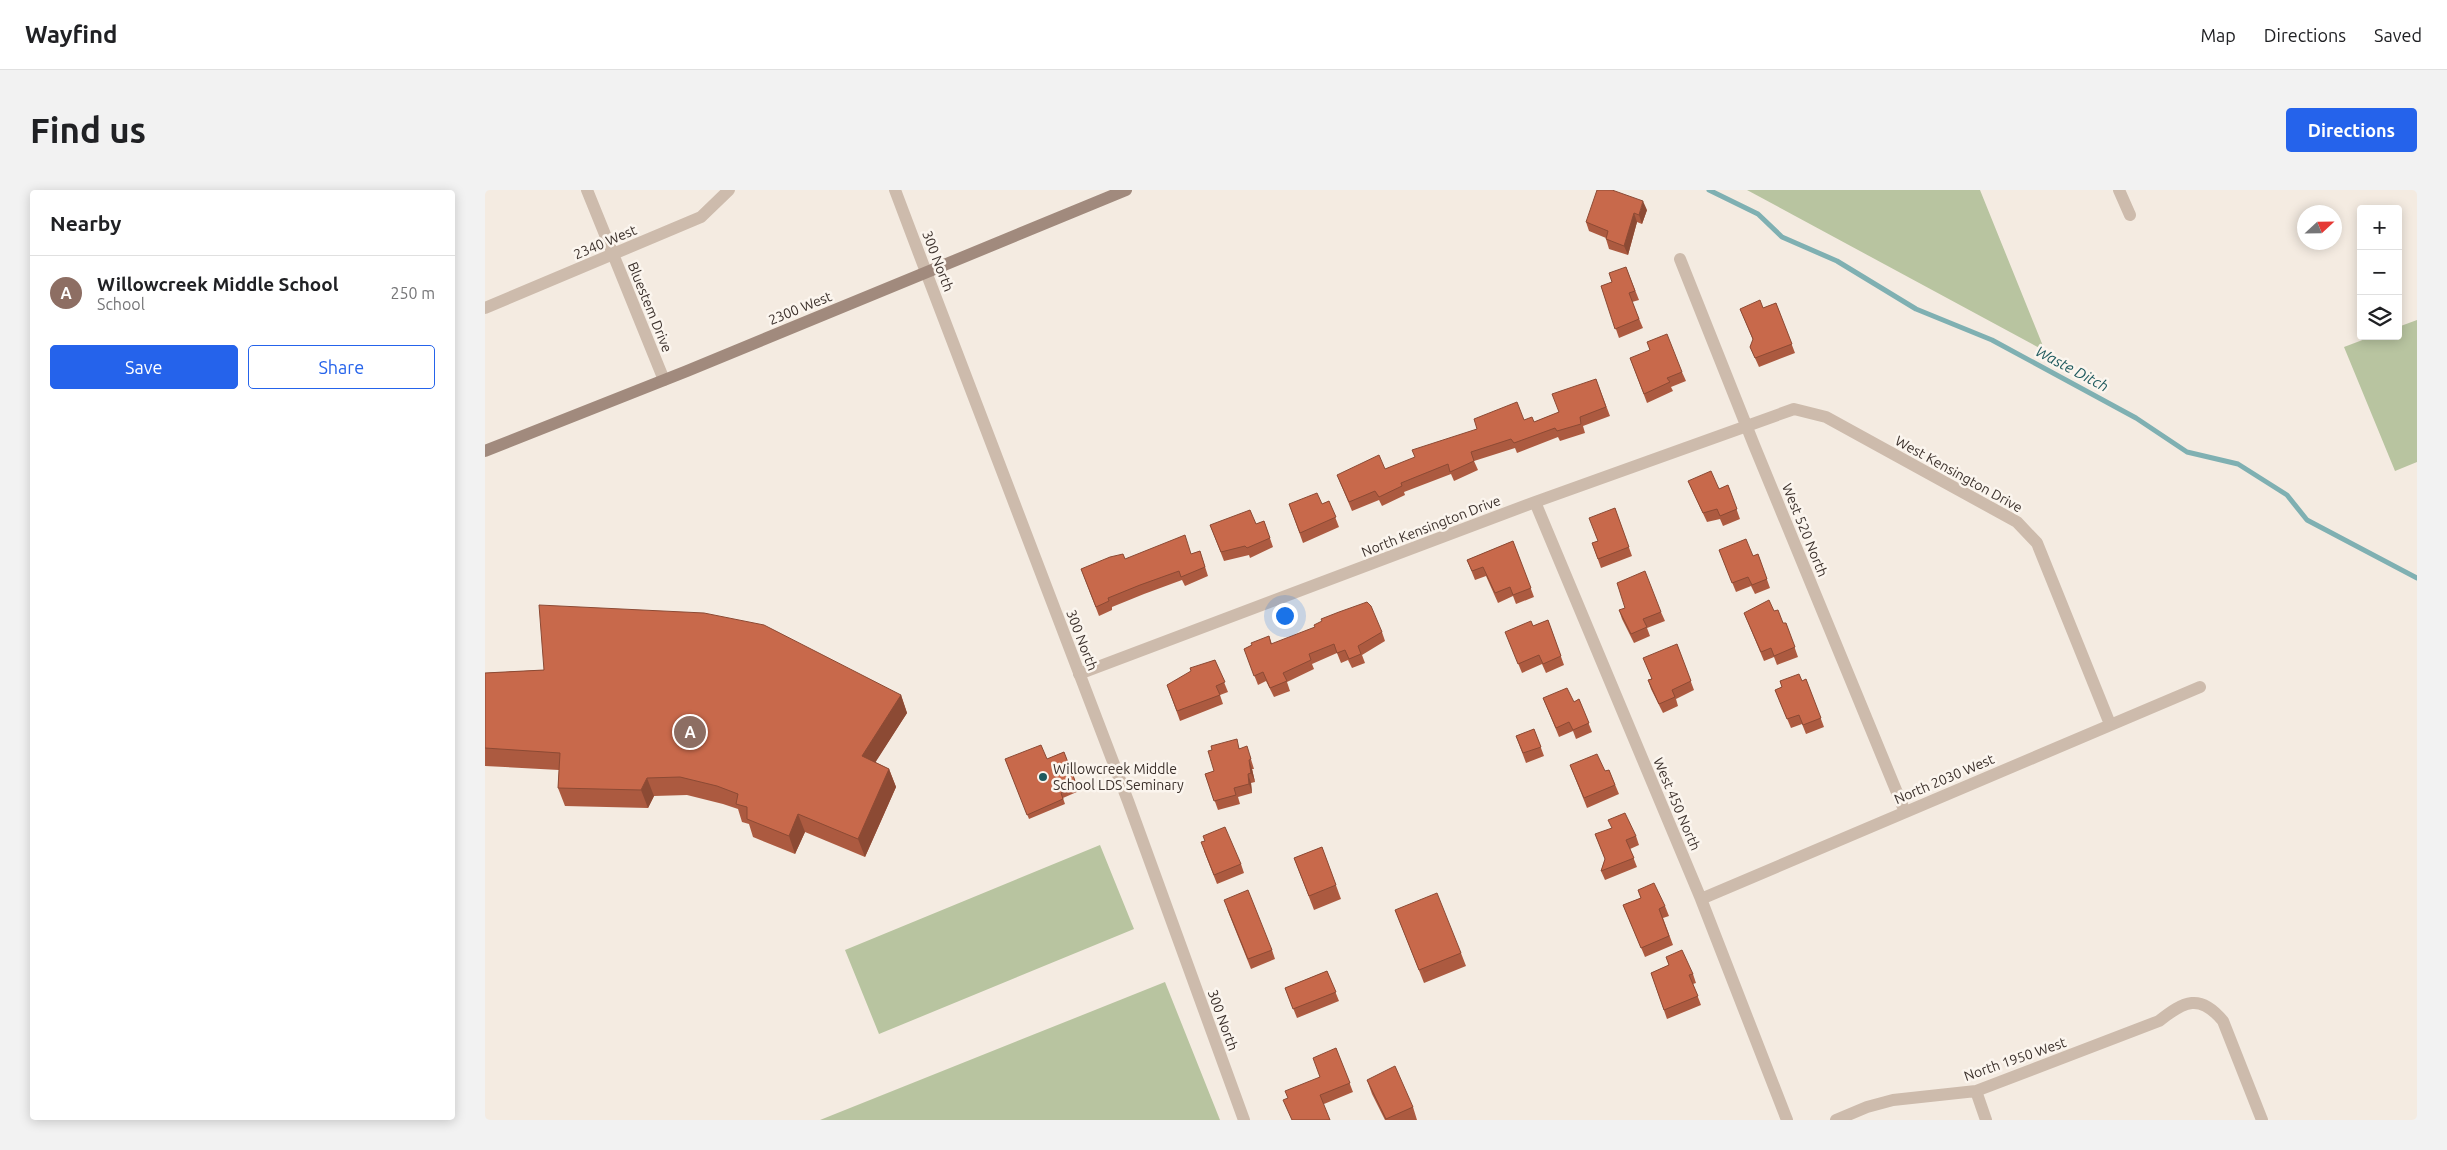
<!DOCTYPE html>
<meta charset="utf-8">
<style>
:root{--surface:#fff;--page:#f2f2f2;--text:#202124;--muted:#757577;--line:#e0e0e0;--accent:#2563eb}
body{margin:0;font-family:Ubuntu,sans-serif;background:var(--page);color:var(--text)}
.controls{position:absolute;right:15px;top:15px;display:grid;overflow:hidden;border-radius:5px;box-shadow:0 2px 12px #0003}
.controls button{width:45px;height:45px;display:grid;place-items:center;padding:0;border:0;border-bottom:1px solid var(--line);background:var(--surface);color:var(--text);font:25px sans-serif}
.compass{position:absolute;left:1812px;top:15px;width:45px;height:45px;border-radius:50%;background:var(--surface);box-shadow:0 2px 12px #0003;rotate:68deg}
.you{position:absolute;left:799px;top:425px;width:18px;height:18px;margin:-12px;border:4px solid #fff;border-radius:50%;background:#1a73e8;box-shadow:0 0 0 8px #1a73e833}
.badge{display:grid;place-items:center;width:32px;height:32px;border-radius:50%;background:var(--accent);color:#fff;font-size:16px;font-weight:700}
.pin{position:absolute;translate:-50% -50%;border:2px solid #fff;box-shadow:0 1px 5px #0006}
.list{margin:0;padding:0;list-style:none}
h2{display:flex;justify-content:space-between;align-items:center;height:65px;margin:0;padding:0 20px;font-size:21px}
h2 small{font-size:16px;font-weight:400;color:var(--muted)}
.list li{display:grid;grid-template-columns:32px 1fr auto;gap:15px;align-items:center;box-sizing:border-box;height:75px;padding:0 20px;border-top:1px solid var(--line)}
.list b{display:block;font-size:19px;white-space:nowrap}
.list p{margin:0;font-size:16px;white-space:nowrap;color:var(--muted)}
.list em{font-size:16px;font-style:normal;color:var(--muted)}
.actions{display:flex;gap:10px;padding:15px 20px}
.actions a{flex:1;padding:11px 0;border:1px solid var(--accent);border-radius:5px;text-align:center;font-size:18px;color:var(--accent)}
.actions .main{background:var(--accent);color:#fff}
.icon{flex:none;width:28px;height:28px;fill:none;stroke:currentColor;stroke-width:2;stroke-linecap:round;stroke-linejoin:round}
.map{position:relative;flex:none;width:1932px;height:930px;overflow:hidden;border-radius:5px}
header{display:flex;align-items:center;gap:30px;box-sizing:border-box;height:70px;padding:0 25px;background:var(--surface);border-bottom:1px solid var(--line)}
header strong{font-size:24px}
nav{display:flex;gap:28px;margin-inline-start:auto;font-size:18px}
.intro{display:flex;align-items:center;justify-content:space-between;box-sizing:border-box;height:120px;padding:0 30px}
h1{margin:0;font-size:35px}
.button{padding:12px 22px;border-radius:5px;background:var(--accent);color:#fff;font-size:18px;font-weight:700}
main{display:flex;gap:30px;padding:0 30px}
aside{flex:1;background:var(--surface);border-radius:5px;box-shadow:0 2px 12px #0003}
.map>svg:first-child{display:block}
</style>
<header>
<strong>Wayfind</strong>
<nav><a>Map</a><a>Directions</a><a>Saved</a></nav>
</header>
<div class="intro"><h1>Find us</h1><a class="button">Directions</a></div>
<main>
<aside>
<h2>Nearby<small></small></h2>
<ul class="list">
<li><span class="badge" style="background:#8d6e63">A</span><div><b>Willowcreek Middle School</b><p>School</p></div><em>250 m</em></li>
</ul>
<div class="actions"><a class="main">Save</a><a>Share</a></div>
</aside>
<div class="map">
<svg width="1932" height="930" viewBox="0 0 1932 930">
<rect width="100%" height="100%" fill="#f4ebe1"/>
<path fill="#b8c4a0" d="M1262,0h233l65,161z
M1932,130v142l-22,9 -51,-124 29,-11h25v-9z
M615,655l34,84 -255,105 -34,-84z
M680,792l55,138h-400z"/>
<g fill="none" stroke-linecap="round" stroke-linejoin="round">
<path stroke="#7fb0b2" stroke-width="5" d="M1224,0l49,24 24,23 55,24 79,48 76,31 144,78 51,34 51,12 49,31 20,25 110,58"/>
<path stroke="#cdbbac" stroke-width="12" d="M102,0l77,190
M410,0l31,82
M1634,0l11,25
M1195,69l74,186 151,367
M0,118l216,-91 28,-27
M1050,312l166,397 86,221
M594,484l456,-172 259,-93 32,8 191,105 20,21 73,181
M1216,709l499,-212
M1491,901l10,29
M1351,930l31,-13 26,-7 83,-9 183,-70c25,-20 41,-28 64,0l39,99"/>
<path stroke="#cdbbac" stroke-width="12" d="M441,82l202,529 116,319"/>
<path stroke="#a18a7d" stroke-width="12" d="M0,261l202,-80 439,-181"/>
</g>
<path fill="#ac5a40" d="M1162,20l-5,14 -5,-2 -9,33 -19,-6 -3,-10v-1l-17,-7 -3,-9z
M1141,77l13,33 -7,2 11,26 -24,10 -18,-52 11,-4z
M1291,113l19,50 -36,14 -9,-20 3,-7 -13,-31 23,-1z
M1145,168l52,14 4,9 -15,6 2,4 -26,12z
M1111,189l14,37 -27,10 2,7 -25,8 -2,-4 -41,16 -2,-5 -41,13 4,9 -24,11 -3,-7 -47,18 1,3 -23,11 -3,-6 -27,11 -15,-36 48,-6 139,-49 10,2 25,-10z
M1203,291l31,8 9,-4 12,34 -17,7 -3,-7 -13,3 -15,-32z
M844,311l10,26 -36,16 -14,-39h33z
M1130,318l17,48 -31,12 -9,-25 6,-2z
M779,331l9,26 -23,11 -1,-3 -25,6 -14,-36 46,-1z
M1028,351l21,56 -18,7 -3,-8 -15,7 -12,-27 -11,4 -8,-20z
M1234,360l34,6 5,-2 12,34 -15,6 -4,-8 -15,6z
M715,361l8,25 -23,10 -3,-6 -38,14 -32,13v3l-13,6 -18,-47 44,-10 66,-5z
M1134,420l42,2 4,9 -18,7 3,8 -16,7 -12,-24z
M1289,421l9,12h3l12,34 -21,8 -3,-8 -10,4 -20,-48z
M1063,430l16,45 -18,8 -4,-9 -20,9 -13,-32 24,-15z
M897,442l3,9 -23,14 3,8 -13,5 -4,-8 -7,3 -4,-10 -25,11 2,5 -27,13 3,9 -16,6 -8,-16 -8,4 -14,-36 8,-4 17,-9 3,8z
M1192,454l17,46 -18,9 2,7 -15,7 -12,-24 -3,-9 3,-1z
M730,470l13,32 -8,3 3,9 -43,17 -13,-36z
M59,480l357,25 6,18 -32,49 14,7 7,18 -31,70 -60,-25 -10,22 -42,-17 -4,-13 -7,-2 -4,-13 -15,-5 -36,-9 -33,1 -6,12 -83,-2 -7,-18 1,-18 -74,-4v-93z
M1321,489l18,48 -18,7 -4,-10 -11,4 -16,-38 7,-3 -2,-6h22z
M1058,508l31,4 5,-3 13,33 -16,7 -3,-8 -14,6z
M1049,539l10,27 -18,7 -10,-27z
M755,558l10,8 4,13h-2l3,13 -4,1 1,10 -14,4 2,7 -22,6 -13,-36 9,-3z
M579,562l15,39 -16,7 2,6 -36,15 -24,-60h42z
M1085,575l35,6 4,-1 10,24 -32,14z
M1110,644l41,2 3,9 -9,4 7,18 -32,13 -4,-9 4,-12z
M719,651l37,23 3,9 -27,11 -13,-33z
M837,657l19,52 -27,11 -20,-52z
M1153,700l27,16 4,10 -6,2 10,27 -28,12 -22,-52 18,-7z
M742,719l45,41 3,9 -24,10z
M910,720l66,43 5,13 -42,17z
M1181,767l27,17 3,9 -3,1 8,21 -34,14 -16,-46 18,-8z
M842,781l12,30 -42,17 -12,-30z
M851,858l17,44 -29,12 -36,-6 32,-21z
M882,890l46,27 4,13h-32l-13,-26z"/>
<path fill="#8c4a34" d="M1158,11l4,9 -5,14 -3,-9z
M1149,23l3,9 -9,33 -4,-9z
M416,505l6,18 -39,61 -6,-18z
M764,570l3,9 3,13 -4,-9z
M404,579l7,18 -31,70 -7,-18z
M763,584l3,9 1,10 -3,-9z
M162,588l7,18 -6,12 -7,-18z
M313,624l7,18 -10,22 -6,-18z"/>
<path fill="#c8694b" stroke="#8c4a34" d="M1112,0h15l31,11 -4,14 -5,-2 -10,33 -18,-7 2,-8 -22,-9z
M1141,77l9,24 -6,2 10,26 -24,10 -14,-43 11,-4 -3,-9z
M1275,110l3,8 13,-5 16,41 -37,14 -5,-11 3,-8 -13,-30z
M1182,144l15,38 -15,6 3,4 -26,12 -14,-36 20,-8 -3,-8z
M1111,189l10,28 -26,10 1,7 -24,7 -2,-3 -41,15 -3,-4 -40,13 3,9 -24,11 -2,-8 -47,19 1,3 -23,11 -4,-6 -26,11 -12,-27 42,-20 6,14 30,-12 -3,-7 65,-21 -3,-10 43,-17 7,18 8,-3 2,5 25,-10 -7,-18z
M1226,281l8,18 9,-4 9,24 -17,7 -3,-7 -14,4 -15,-32z
M832,303l5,11 7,-3 7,16 -36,16 -11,-29z
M1130,318l14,39 -31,12 -6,-16 6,-2 -9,-23z
M765,320l6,14 8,-3 6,17 -23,10 -2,-2 -24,6 -11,-27z
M700,345l6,19 9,-3 5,16 -24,10 -2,-6 -39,14 -32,13 1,3 -13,6 -15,-38 29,-12 13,-3 2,5z
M1261,349l7,17 5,-2 9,25 -15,6 -4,-8 -16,6 -13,-33z
M1028,351l18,47 -18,7 -3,-8 -15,6 -12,-26 -11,4 -5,-11z
M1160,381l16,41 -18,7 4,8 -16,7 -12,-24 6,-2 -8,-25z
M1284,410l5,11 4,-1 5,13h3l9,24 -21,9 -3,-8 -10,4 -17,-39z
M882,412l4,4 11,26 -24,14 3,8 -12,5 -4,-9 -8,3 -3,-9 -25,10 2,6 -28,13 4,8 -17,7 -7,-16 -9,4 -10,-27 8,-4 -1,-2 18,-7 2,8 44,-17 -1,-2 8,-4 -1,-2 18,-7z
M54,415l165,8 60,12 137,70 -39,61 27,13 -31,70 -60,-25 -9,22 -42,-17v-12l-11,-3 2,-10 -21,-8 -37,-9 -33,1 -6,12 -83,-2 2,-35 -75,-5v-75l59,-3z
M1063,430l13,36 -18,8 -4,-9 -21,9 -13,-32 26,-11 2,5z
M1192,454l14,37 -19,9 3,7 -16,7 -11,-24 4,-1 -9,-21z
M730,470l10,22 -9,4 4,9 -43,16 -10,-26 24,-14 -1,-3z
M1314,484l3,7 4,-2 15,39 -18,7 -4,-10 -12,4 -12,-29 7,-3 -2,-6z
M1082,498l7,14 5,-3 10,24 -16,7 -4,-8 -13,6 -13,-30z
M1049,539l7,18 -18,6 -7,-17z
M752,549l2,10 8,-3 4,13 -2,1 2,13 -3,1 1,10 -15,4 2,7 -22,6 -9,-27 9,-3 -6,-20 4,-1 -1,-4z
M556,555l6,14 17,-7 13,34 -16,7 2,6 -36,16 -22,-56z
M1112,564l8,17 4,-1 6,15 -31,13 -14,-33z
M1140,623l11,23 -10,4 8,18 -33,13 4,-12 -10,-25 17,-6 -4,-8z
M740,637l16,37 -27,11 -13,-33 4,-1 -2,-5z
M837,657l14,38 -27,11 -15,-38z
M1169,693l11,23 -6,3 10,27 -28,12 -18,-43 18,-7 -3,-8z
M763,700l24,60 -24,9 -24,-59z
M952,703l24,60 -42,17 -24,-60z
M1197,760l11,24 -4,1 9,21 -34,14 -13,-37 18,-8 -3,-8z
M842,781l9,21 -43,17 -8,-21z
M851,858l14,35 -30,12 10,25h-38l-9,-20 5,-2 -3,-7 35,-14 -7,-19z
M910,876l18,41 -27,12 -19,-39z"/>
<circle fill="#1f5a5e" stroke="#fbf5ee" stroke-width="2" cx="558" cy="587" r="5"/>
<g text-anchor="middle" stroke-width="5" stroke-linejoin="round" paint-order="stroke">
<g font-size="14" fill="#3b302b" stroke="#fbf5ee">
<text transform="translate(120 52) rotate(-23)" y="5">2340 West</text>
<text transform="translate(453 71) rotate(69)" y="5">300 North</text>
<text transform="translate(165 117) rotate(68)" y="5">Bluestem Drive</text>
<text transform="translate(315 118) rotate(-22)" y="5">2300 West</text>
<text transform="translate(1474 284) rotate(29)" y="5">West Kensington Drive</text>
<text transform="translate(946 336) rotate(-21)" y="5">North Kensington Drive</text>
<text transform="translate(1320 340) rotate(68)" y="5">West 520 North</text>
<text transform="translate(597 450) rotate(69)" y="5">300 North</text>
<text transform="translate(1459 589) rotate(-23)" y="5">North 2030 West</text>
<text transform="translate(1192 614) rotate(67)" y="5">West 450 North</text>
<text transform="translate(738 830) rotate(70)" y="5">300 North</text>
<text transform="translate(1530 869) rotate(-19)" y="5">North 1950 West</text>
</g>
<g font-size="14" fill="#3b302b" stroke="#fbf5ee" text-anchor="start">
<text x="568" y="584">Willowcreek Middle<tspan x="568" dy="16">School LDS Seminary</tspan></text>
</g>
<g font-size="15" font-style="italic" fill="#1f5a5e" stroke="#fbf5ee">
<text transform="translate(1587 179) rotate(28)" y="5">Waste Ditch</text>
</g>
</g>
</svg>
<div class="controls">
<button>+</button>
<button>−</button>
<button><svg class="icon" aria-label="layers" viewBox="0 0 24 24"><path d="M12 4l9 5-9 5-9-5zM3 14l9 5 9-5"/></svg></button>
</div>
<svg class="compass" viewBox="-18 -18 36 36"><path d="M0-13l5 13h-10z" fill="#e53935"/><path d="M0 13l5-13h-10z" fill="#757577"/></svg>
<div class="you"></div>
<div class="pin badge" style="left:205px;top:542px;background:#8d6e63">A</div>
</div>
</main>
